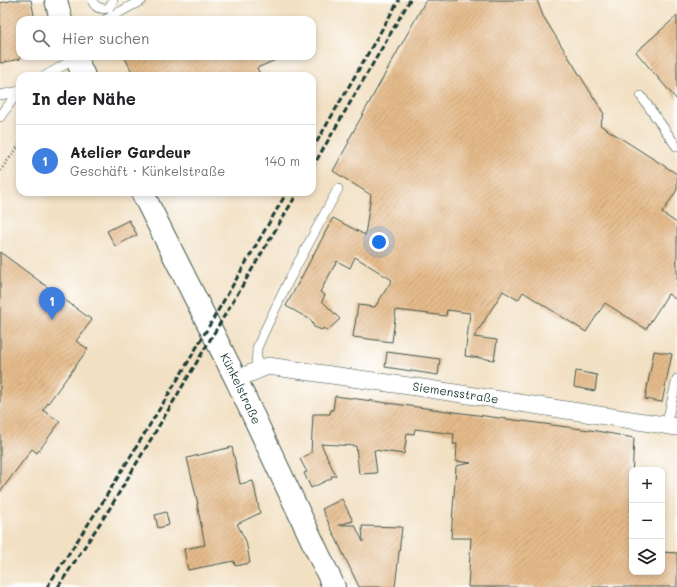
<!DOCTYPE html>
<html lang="de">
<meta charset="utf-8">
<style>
:root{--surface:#fff;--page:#f6f6f6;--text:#202124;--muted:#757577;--line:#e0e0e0;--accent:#b45309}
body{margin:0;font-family:Mali,sans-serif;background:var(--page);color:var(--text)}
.controls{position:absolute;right:12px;bottom:12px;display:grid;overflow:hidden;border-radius:8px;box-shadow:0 2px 6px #0003}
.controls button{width:36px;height:36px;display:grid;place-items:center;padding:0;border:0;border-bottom:1px solid var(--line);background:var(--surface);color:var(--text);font:20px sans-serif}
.you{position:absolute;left:379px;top:242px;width:14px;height:14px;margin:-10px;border:3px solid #fff;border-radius:50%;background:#1a73e8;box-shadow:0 0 0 6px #1a73e833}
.badge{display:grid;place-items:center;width:26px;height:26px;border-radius:50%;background:var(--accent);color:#fff;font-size:13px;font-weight:700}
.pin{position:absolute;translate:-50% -33px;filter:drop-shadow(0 1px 2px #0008)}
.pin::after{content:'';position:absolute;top:21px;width:14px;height:12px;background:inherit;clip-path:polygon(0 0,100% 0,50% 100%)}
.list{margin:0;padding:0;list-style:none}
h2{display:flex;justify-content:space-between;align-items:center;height:52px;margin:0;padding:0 16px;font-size:17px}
h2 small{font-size:13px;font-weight:400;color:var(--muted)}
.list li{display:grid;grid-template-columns:26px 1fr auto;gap:12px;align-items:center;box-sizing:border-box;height:72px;padding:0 16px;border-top:1px solid var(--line)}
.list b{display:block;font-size:15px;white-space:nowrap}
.list p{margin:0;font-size:13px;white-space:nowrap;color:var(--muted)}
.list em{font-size:13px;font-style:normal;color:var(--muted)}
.icon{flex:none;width:22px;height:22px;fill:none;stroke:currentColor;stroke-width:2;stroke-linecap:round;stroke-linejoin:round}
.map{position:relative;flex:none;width:677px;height:587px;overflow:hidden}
.search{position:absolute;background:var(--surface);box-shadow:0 2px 6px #0003;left:16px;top:16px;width:300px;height:44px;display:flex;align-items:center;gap:10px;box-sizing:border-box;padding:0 14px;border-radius:12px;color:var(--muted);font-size:15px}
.panel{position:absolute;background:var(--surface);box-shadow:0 2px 6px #0003;left:16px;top:72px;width:300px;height:124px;border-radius:12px}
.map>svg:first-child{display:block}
</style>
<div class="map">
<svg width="677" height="587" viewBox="0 0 677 587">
<defs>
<pattern id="building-hatch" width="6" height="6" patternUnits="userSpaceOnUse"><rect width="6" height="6" fill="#e5bb8b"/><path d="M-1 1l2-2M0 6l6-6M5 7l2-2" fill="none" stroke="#b99972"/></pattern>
</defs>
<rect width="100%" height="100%" fill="#fff"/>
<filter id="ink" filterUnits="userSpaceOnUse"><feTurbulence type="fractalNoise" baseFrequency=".025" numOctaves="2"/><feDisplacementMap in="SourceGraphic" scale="8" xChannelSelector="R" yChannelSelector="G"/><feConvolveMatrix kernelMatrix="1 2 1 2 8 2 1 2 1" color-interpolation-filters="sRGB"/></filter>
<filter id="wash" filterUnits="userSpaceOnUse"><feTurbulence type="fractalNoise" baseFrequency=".012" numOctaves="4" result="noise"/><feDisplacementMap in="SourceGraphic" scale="16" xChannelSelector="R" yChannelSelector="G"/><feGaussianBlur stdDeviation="0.9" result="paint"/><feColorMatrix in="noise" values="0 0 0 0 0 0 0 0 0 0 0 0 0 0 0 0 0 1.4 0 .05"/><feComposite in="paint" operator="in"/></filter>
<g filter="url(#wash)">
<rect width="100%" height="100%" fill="#f2e0c3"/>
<g id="blocks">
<path fill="url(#building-hatch)" d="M14,0h17l4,20h-15v39l-20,4v-60z
M426,0h111l6,16 61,98 -4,11 77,49v16l-15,23 15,10v77l-9,-6 -22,35 -41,-26 -19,29 -63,-40 -5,8 -15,-9 -29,46 23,3 -3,20 -29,-4 5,-43 -23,-3 -1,6 -50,-6 -4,32 -39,-5 5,-32 17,2 17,-27 -37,-23 -5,11 -13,-7 -17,31 5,3 -3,6 18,18 -13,12 -4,-3 -1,2 -8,-3 -3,-7 -25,-14 47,-88 32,17 6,-40 -38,-24 16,-29 -1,-1z
M677,16v84l-41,-48z
M124,56h161l-28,12 4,8h-127z
M129,220l8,15 -22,11 -8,-15z
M0,252l92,68 -16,21 12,8 -45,61 17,12 -23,31 -5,-4 -32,43z
M654,351l18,3 -10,48 -17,-3z
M387,352l53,7 -2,16 -53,-8z
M576,371l21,4 -2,16 -21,-4z
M335,396l262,35 37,7 -4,79h2v55h30v-20l15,1v34h-209l3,-49h-20l5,-72 15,-3 -15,-2 1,-17h-4l1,-10 -39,-5 -1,5 -7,-1 -3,21 -30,-4 3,23 -18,1 -3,-28 -35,-2 15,32h-5l1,2 -21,10 -7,-15 3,-1 -7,-13 11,-6 2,-39h17l1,-4h2z
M232,447l8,37 13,-3 7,32 -23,11 9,17 4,22 -15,3 -1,-5 -46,9 -4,-21 21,-4 -8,-41h1l-11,-46z
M342,499l11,22 -14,4h16l8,17 -1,-16 40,1 -7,60h-36l-37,-78z
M166,512l3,13 -11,3 -3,-13z"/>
</g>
</g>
<g filter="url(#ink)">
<use href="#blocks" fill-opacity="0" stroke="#3f5549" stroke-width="1"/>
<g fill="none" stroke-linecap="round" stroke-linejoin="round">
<g stroke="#3f5549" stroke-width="10">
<path id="lane" d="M92,0c3,8 9,10 17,8l4,-8
M105,20l37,-20
M45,76l31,-18
M0,95l20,-4
M641,96l36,51
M0,117l18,-25
M256,371l1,-23 7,-16 26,-54 48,-89
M666,426l11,-47"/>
</g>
<g stroke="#3f5549" stroke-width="18">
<g id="street">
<path id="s1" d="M236,379l32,-13 148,21 261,40"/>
</g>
</g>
<g stroke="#3f5549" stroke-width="24">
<g id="secondary">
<path d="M56,0l5,20"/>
<path d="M75,56l9,20"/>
<path id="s2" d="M142,192l94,187 98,208"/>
</g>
</g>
<path stroke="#3f5549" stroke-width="2.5" stroke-dasharray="1 3" stroke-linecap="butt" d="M0,171l20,-27"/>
<use href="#lane" stroke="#fff" stroke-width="9"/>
<use href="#street" stroke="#fff" stroke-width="17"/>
<use href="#secondary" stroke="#fff" stroke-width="22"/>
<path stroke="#1f3d34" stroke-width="3" stroke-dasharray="6 3" stroke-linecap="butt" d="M312,150l87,-150
M312,168l98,-168
M47,587l55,-84 82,-134 103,-177
M58,587l52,-79 188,-316"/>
</g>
</g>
<g text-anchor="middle" stroke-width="3" stroke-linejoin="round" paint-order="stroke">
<g font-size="12" fill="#1f3d34" stroke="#fff">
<text dy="4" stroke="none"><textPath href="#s2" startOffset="220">Künkelstraße</textPath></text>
<text dy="4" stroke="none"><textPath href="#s1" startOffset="224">Siemensstraße</textPath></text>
</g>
</g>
</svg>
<div class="controls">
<button>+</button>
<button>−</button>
<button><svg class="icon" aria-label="layers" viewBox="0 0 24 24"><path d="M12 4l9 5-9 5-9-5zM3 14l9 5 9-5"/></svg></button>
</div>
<div class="you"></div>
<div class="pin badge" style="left:52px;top:320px;background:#3f7fe0">1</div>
<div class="search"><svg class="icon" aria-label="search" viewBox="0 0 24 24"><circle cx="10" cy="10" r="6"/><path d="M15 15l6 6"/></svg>Hier suchen</div>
<section class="panel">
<h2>In der Nähe<small></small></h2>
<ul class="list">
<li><span class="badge" style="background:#3f7fe0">1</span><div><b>Atelier Gardeur</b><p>Geschäft · Künkelstraße</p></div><em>140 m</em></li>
</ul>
</section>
</div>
